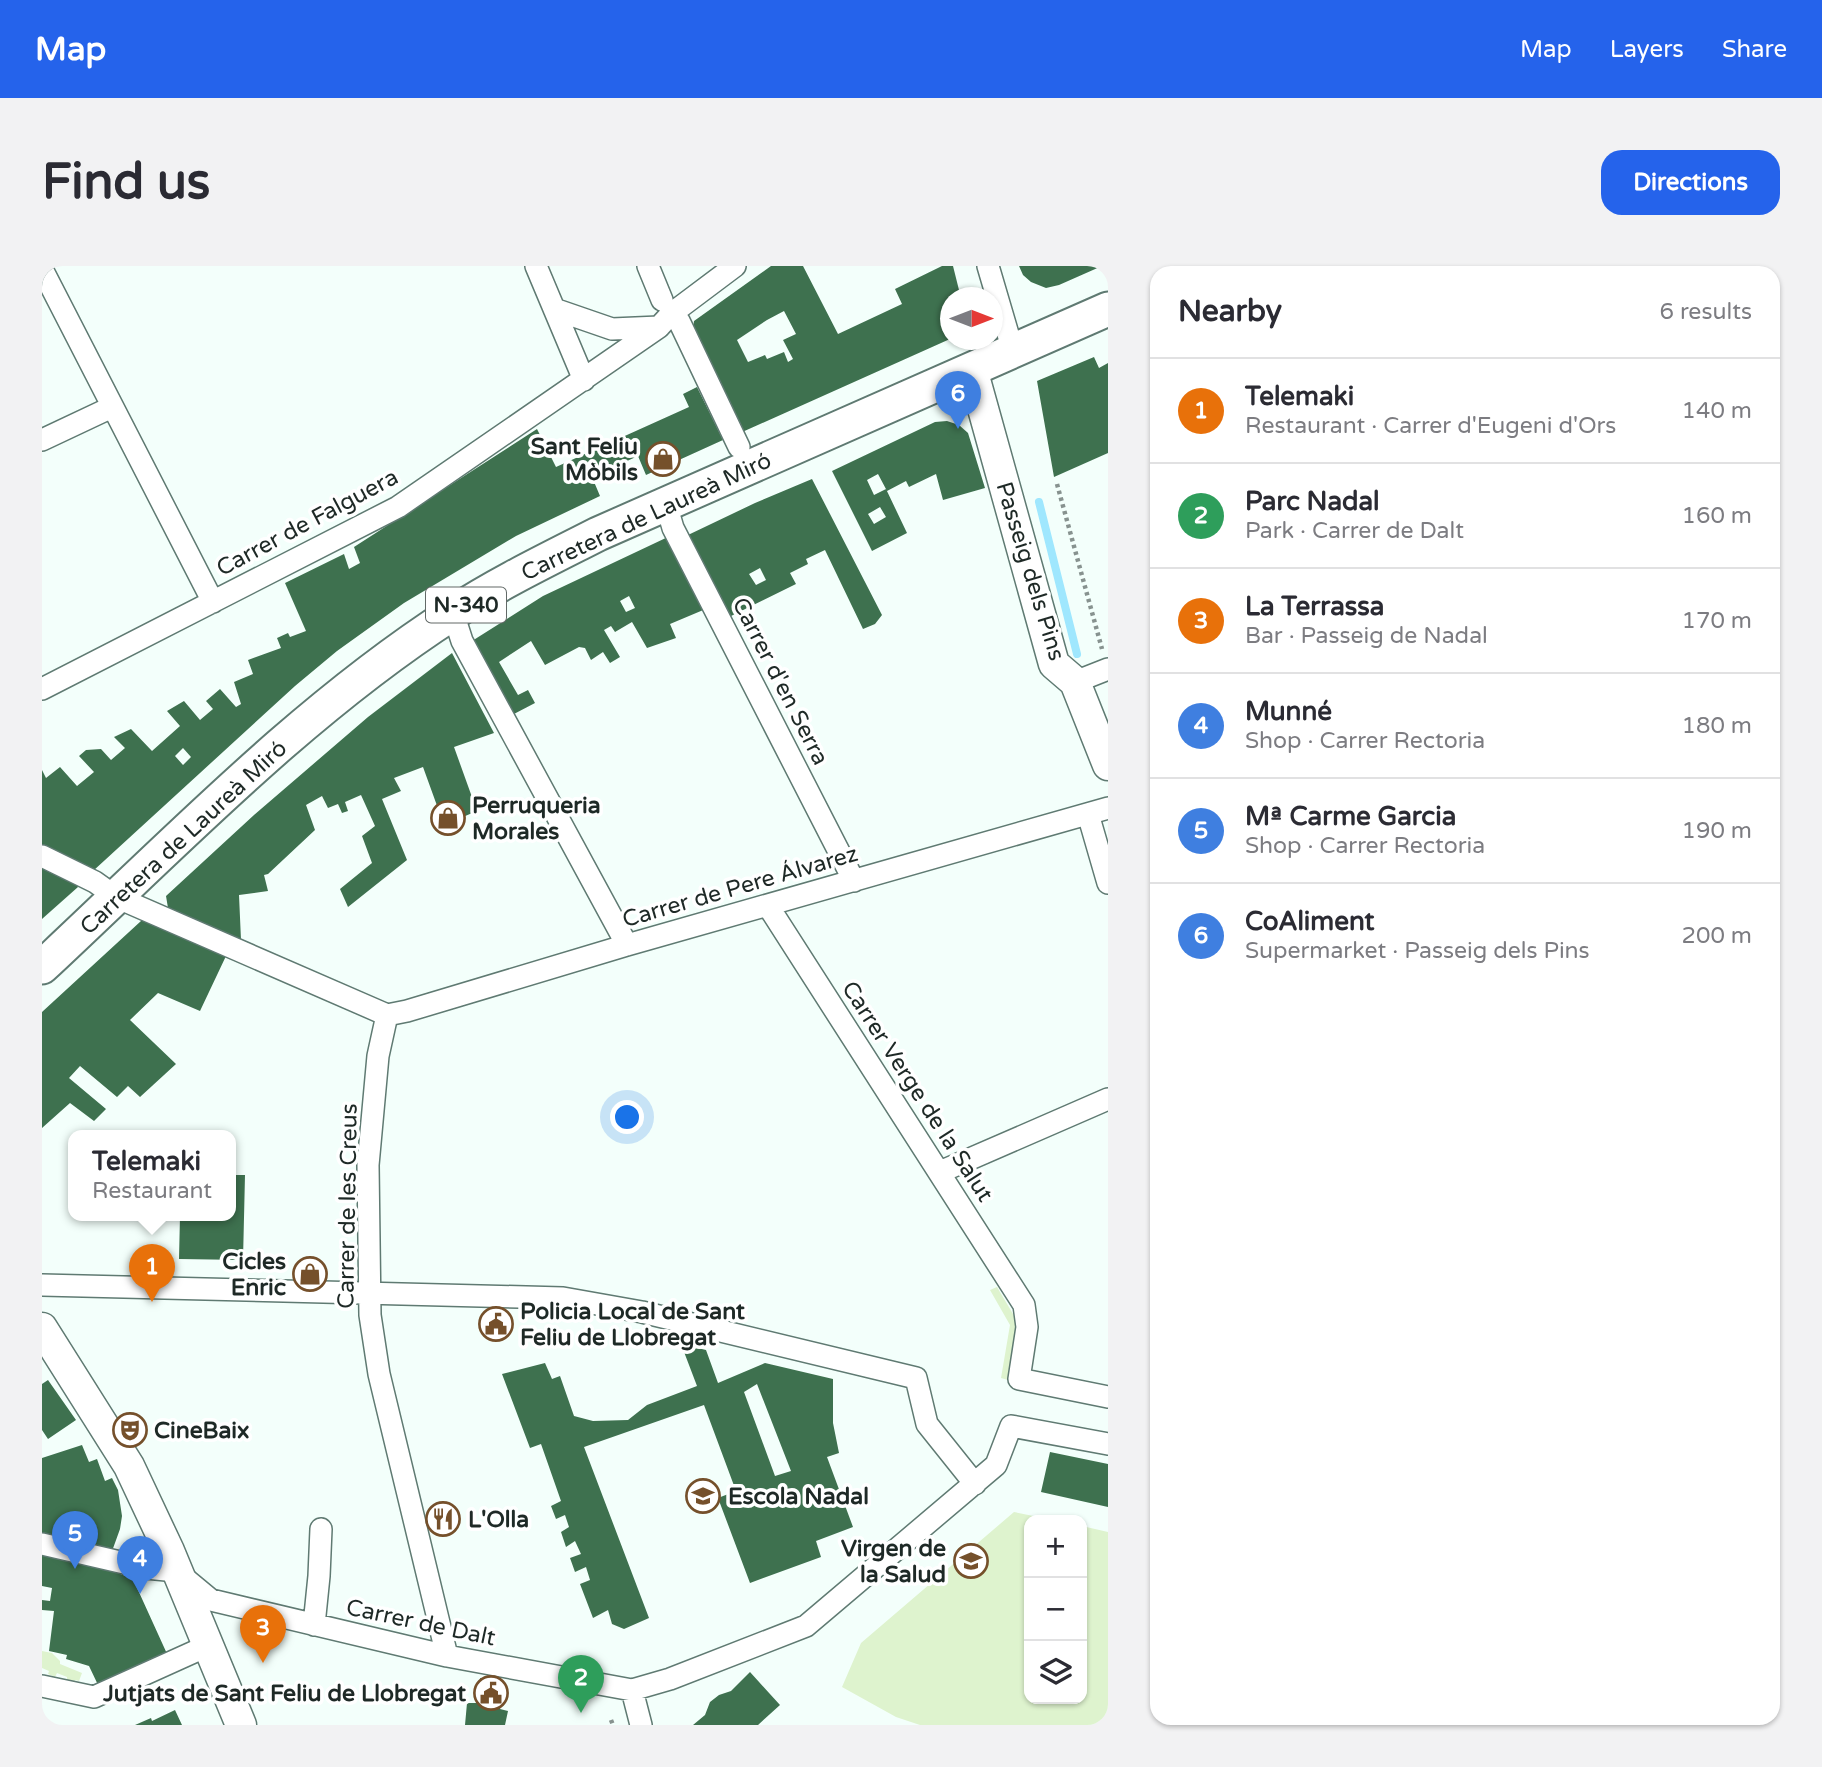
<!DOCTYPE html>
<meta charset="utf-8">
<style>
:root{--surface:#fff;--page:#f2f2f3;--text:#2b2b33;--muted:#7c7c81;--line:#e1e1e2;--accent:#2563eb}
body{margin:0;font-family:"Varela Round",sans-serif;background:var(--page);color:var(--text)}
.controls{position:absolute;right:21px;bottom:21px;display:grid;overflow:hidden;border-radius:14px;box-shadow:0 2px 5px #0004}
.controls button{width:63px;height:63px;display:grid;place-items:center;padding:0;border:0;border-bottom:2px solid var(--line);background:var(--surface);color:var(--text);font:35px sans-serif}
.compass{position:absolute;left:898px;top:21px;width:63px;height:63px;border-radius:50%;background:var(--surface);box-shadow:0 2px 5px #0004;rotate:90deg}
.you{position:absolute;left:586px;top:852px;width:24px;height:24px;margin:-18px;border:5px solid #fff;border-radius:50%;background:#1a73e8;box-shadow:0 0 0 10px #1a73e833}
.badge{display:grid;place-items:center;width:46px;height:46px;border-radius:50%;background:var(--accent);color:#fff;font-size:23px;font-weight:700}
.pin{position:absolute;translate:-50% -58px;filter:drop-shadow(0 2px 4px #0008)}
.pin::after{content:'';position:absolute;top:37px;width:24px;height:21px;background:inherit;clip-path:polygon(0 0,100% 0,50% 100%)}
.popup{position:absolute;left:26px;top:864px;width:168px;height:91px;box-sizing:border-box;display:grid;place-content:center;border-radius:14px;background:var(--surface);filter:drop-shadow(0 2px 5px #0005);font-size:23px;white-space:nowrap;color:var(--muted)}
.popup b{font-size:26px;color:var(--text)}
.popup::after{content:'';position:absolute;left:50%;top:100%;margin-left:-14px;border:14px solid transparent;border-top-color:var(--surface)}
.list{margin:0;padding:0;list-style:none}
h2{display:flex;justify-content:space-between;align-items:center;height:91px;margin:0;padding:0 28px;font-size:30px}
h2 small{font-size:23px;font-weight:400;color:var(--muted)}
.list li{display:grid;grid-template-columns:46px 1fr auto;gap:21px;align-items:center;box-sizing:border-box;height:105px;padding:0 28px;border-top:2px solid var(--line)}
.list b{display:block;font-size:26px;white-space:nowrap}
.list p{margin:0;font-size:23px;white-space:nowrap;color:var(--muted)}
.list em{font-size:23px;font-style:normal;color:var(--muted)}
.icon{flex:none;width:38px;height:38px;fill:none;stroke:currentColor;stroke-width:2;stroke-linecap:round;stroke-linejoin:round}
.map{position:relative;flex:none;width:1066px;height:1459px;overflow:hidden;border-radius:21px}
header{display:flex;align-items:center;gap:42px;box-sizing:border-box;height:98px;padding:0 35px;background:var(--accent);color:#fff}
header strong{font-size:33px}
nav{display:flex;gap:38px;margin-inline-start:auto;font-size:24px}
.intro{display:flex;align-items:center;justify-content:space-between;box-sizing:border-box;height:168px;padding:0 42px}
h1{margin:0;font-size:49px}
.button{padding:18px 32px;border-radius:21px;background:var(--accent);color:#fff;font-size:24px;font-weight:700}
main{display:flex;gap:42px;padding:0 42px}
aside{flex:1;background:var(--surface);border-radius:21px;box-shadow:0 2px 5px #0004}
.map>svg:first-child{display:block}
</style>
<header>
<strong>Map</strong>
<nav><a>Map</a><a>Layers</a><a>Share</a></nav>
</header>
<div class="intro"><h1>Find us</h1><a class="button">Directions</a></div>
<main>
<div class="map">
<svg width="1066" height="1459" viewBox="0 0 1066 1459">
<rect width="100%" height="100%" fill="#f3fffb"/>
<path fill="#def3ce" d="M955,1021l19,32 1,16 -9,45 -7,-2 9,-53 -20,-35z
M972,1246l39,8h-24v179h53v-173l26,6v193h-188l-24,-8 -54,-30 19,-44z
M0,1385l10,2 8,8v3l22,9 -3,8 -4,-1 -1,3 -7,-3v-3l-10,-4 -2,4 -7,-3 1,-3 -7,-3z"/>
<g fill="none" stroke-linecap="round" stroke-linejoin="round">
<path stroke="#9fe7fe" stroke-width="8" d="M997,236l38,152"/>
</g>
<path fill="#3e714f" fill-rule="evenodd" d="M729,0h32l35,68 64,-30 -7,-15 47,-23h11l8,32h-11v41l-210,94 -48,-98 2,-14zM742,45l12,23 -13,6 10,19 -5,3 -4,-10 -17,7 -2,-4 -17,7 -11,-22 30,-20z
M977,0h83l-43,19 -13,3 -15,-6 -8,-7z
M1052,91l5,11 9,-5v90l-54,24 -17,-96z
M655,121l26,53 -77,35 -8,-19 -46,21 8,19 -84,40 -112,67 -67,48 -42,35 -202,185 -51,-24v-77l4,8 14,-11 17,19 17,-14 -15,-16 7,-6 15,-1 10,11 14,-12 -11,-11 17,-8 21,22 28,-25 -13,-15 17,-10 16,19 13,-11 -7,-8 14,-12 16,18 5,-3 -7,-22 19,-8 -5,-14 33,-12 -4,-10 11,-5 2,4 16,-6 -21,-48 59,-29 5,15 11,-6 -6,-16 183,-118 19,38 133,-60 -6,-13zM141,482l8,9 -8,8 -8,-9z
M905,155l12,4 9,8 17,55 -42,12 -7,-26 -27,13 -3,-6 -19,10 -9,-17 -11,6 7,15 12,-6 21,44 -35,18 -40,-80 103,-49zM838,241l6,10 -12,7 -6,-10z
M770,213l70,136 -7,9 -12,5 -38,-79 -19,9 2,5 -18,9 6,11 -65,32 -43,-81 67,-32zM718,302l6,12 -10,5 -7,-11z
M628,270l38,72 -38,16 6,14 -29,10 -15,-26 -17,10 -4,-6 -7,4 16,27 -10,6 -7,-11 -12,8 -6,-12 -6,-1 -34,18 -14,-24 -32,21 19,33 10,-5 7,13 -23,12 -40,-74 71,-45zM587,330l6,12 -9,4 -6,-11z
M410,387l42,80 -40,14 23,64 -33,14 -21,-58 -29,11 7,13 -19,8 25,61 -59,47 -8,-18 32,-26 -10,-27 13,-10 -14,-31 -16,7 3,9 -6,2 -4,-9 -10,4 -6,-12 -16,9 9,25 -47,44 -4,1 4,16 -29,4 2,45 -73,-32 -2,-12 88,-81 114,-98z
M0,602l35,16 1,3 -36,32z
M99,655h4l81,35 -26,55 -42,-18 -28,27 46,44 -36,33 -12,-11 -11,11 -37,-31 -11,12 37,31 -12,12 -24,-18 -28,25v-116z
M189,909h14l-2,85 -64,-1 1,-43h51z
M639,1078l25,6 12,33 47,-20 68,16v44l6,30 -12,4 26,70 -37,14 5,16 -71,26 -32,-85 18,-7 -32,-86 -120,42 65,171 -25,11 -12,-5 -4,-14 -15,8 -13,-34 10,-4 -4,-13 -11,5 -5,-14 11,-4 -6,-13 -9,6 -5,-15 8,-5 -4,-12 -9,4 -5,-13 10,-5 -20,-57 -11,4 -28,-74 43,-11 7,16 8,-3 14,40 19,5 35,-1 19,-15 50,-19zM715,1118l34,87 -16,5 -31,-84z
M6,1114l28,40 -28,19 -6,-9v-46z
M40,1179l7,17 8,-3 8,22 7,-3 6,12 4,26 -2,13 -9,25 -69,-16v-80z
M1008,1186l58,12v43l-67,-15z
M0,1286l66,17 25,10 35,77 -69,31 -10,-21 -23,-7 1,-4 -18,-4 5,-40 -12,-1v-10l8,1 2,-13 -10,-2z
M708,1406l30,33 -22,20h-65l12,-10 5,-13 9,-7 12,-4z
M438,1412l25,6 -5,25 8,2 -3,14h-40l2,-22h11z
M133,1444l7,15h-47l16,-7 1,3z"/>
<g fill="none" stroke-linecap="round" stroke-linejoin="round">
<g stroke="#5f7a72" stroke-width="24">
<path id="street" d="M494,0l48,114
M606,0l14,34
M946,0l25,85
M0,3l171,333
M512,43l58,20 47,-2 12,-13 64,-48
M637,55l60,126
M0,174l70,-33
M624,238l7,24 181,353
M411,347l9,28 165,304
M1033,416l33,-13
M0,423l356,-182 261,-180
M1046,548l20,69
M0,590l53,26 21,15 271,118 -9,41 -10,109 2,150 9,59 68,282
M726,640l256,399 3,22 -8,52 89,18
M345,749l20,-4 220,-66 481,-137
M898,906l168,-73
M0,1019l521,13 79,14 274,66 11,46 48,60
M0,1278l104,24 30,3 35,29 236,56 185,34 38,-11 136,-53 190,-161 15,-39 97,18
M272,1359l5,-49 2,-47
M0,1420l52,11 113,-51
M590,1424l9,35"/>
</g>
<g stroke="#5f7a72" stroke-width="33">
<path id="secondary" d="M930,103l82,295 21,18 33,83
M0,1062l87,138 40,85 72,174"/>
</g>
<g stroke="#5f7a72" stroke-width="37">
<path id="primary" d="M0,701c131,-122 260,-257 411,-354 46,-30 96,-54 145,-79l510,-225"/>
</g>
<path stroke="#87928f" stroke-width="4.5" stroke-dasharray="3.5 3.5" stroke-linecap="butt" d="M1015,218l45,165
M569,1454l2,5"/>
<use href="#street" stroke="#fff" stroke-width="21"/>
<use href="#secondary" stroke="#fff" stroke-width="30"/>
<use href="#primary" stroke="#fff" stroke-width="33"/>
</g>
<defs>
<g id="shop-ring" transform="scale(1.75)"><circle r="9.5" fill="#fff" stroke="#75502b" stroke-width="1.5"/><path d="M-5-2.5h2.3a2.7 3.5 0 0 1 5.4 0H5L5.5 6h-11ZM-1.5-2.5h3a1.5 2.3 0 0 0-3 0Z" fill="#75502b"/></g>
<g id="civic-ring" transform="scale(1.75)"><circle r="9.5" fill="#fff" stroke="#75502b" stroke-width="1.5"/><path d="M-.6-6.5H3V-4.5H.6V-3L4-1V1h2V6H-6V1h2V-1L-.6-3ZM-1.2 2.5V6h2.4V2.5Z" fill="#75502b"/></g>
<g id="theatre-ring" transform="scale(1.75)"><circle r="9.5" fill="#fff" stroke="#75502b" stroke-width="1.5"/><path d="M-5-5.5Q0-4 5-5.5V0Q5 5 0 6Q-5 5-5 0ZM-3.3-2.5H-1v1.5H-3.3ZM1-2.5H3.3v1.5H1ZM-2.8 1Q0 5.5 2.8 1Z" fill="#75502b"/></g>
<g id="school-ring" transform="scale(1.75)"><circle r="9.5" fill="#fff" stroke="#75502b" stroke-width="1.5"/><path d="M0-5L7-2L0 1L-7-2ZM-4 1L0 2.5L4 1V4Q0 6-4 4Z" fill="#75502b"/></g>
<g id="restaurant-ring" transform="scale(1.75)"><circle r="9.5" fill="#fff" stroke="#75502b" stroke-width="1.5"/><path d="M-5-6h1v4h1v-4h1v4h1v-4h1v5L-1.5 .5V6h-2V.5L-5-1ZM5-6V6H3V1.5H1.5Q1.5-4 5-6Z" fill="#75502b"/></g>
</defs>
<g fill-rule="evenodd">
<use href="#shop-ring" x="621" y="193"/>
<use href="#shop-ring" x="406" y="552"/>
<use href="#shop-ring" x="268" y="1008"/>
<use href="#civic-ring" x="454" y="1058"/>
<use href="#theatre-ring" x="88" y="1164"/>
<use href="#school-ring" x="661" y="1230"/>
<use href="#restaurant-ring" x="401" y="1253"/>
<use href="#school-ring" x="929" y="1295"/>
<use href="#civic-ring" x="449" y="1427"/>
</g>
<g text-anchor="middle" stroke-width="7" stroke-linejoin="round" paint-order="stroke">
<rect fill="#fff" stroke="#626967" stroke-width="2" x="384" y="321.5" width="80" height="35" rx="5"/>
<g font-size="21" font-weight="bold" fill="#1e2926">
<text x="424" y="346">N-340</text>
</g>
<g font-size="23" font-weight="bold" fill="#1e2926" stroke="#fff" text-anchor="start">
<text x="596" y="188" text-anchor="end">Sant Feliu<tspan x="596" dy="26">Mòbils</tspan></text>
<text x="430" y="547">Perruqueria<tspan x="430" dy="26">Morales</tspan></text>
<text x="244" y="1003" text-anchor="end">Cicles<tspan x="244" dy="26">Enric</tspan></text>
<text x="478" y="1053">Policia Local de Sant<tspan x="478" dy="26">Feliu de Llobregat</tspan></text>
<text x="112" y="1172">CineBaix</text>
<text x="686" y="1238">Escola Nadal</text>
<text x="426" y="1261">L'Olla</text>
<text x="904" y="1290" text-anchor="end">Virgen de<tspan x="904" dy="26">la Salud</tspan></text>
<text x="424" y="1435" text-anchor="end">Jutjats de Sant Feliu de Llobregat</text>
</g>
<g font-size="23" fill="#1e2926" stroke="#fff">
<text transform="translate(604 250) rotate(-25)" y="8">Carretera de Laureà Miró</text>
<text transform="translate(265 256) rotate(-28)" y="8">Carrer de Falguera</text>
<text transform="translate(989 305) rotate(73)" y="8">Passeig dels Pins</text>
<text transform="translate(739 415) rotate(63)" y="8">Carrer d'en Serra</text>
<text transform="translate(141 571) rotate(-43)" y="8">Carretera de Laureà Miró</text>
<text transform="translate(698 620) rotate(-16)" y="8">Carrer de Pere Álvarez</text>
<text transform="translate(876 825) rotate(57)" y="8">Carrer Verge de la Salut</text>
<text transform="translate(305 940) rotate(-89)" y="8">Carrer de les Creus</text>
<text transform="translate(379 1356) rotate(12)" y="8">Carrer de Dalt</text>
</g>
</g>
</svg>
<div class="controls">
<button>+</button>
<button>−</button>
<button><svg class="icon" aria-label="layers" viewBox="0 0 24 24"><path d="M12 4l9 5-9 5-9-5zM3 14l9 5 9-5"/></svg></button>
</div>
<svg class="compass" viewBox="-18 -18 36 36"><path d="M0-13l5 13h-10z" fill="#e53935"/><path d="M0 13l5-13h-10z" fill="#7c7c81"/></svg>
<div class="you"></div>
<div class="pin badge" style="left:110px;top:1036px;background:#e8710a">1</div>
<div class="popup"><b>Telemaki</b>Restaurant</div>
<div class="pin badge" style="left:539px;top:1447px;background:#2e9e5b">2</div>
<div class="pin badge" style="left:221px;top:1397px;background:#e8710a">3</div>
<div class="pin badge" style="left:98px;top:1328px;background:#3f7fe0">4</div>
<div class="pin badge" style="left:33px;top:1303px;background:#3f7fe0">5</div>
<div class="pin badge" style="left:916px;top:163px;background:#3f7fe0">6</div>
</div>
<aside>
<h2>Nearby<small>6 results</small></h2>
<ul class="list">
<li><span class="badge" style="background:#e8710a">1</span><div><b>Telemaki</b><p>Restaurant · Carrer d'Eugeni d'Ors</p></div><em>140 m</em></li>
<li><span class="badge" style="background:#2e9e5b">2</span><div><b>Parc Nadal</b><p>Park · Carrer de Dalt</p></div><em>160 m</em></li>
<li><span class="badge" style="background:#e8710a">3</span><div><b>La Terrassa</b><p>Bar · Passeig de Nadal</p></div><em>170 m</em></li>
<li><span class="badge" style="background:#3f7fe0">4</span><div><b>Munné</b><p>Shop · Carrer Rectoria</p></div><em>180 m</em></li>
<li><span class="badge" style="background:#3f7fe0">5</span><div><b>Mª Carme Garcia</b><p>Shop · Carrer Rectoria</p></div><em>190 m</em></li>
<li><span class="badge" style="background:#3f7fe0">6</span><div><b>CoAliment</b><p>Supermarket · Passeig dels Pins</p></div><em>200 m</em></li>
</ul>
</aside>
</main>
